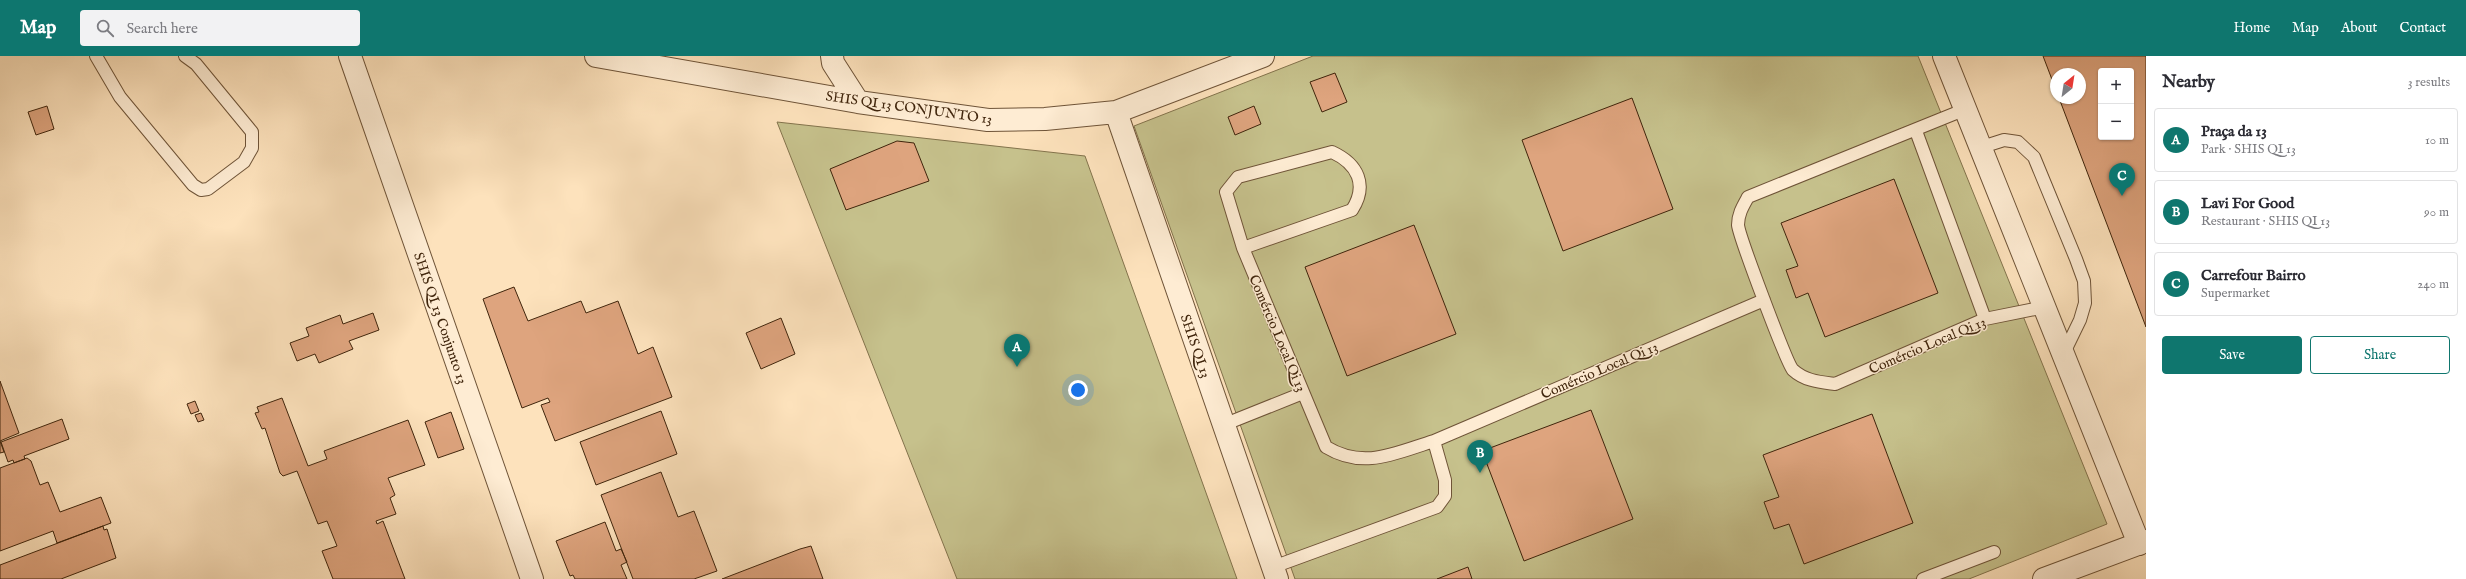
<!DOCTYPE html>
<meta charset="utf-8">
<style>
:root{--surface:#fff;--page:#f2f2f3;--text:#2b2b33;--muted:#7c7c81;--line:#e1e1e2;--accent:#0f766e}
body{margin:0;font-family:"IM FELL English",serif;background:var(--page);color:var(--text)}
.controls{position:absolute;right:12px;top:12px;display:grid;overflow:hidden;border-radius:4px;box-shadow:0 1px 3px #0004}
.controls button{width:36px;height:36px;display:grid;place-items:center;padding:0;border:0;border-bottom:1px solid var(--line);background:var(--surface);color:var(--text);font:20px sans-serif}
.compass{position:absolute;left:2050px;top:12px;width:36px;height:36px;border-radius:50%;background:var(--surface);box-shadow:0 1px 3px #0004;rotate:30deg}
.you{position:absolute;left:1078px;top:334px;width:14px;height:14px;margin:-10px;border:3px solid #fff;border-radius:50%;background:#1a73e8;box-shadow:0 0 0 6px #1a73e833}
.badge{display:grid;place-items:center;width:26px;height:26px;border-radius:50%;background:var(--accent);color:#fff;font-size:13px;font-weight:700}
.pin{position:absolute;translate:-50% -33px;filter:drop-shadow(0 1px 2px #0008)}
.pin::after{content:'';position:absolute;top:21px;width:14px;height:12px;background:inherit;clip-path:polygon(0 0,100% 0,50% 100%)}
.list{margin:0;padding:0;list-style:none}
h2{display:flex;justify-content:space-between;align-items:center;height:52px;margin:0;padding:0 16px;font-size:17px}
h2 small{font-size:13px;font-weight:400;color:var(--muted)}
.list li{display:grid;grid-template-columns:26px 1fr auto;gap:12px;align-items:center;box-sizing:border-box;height:64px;margin:0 8px 8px;padding:0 8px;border:1px solid var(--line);border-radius:4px}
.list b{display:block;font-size:15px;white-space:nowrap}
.list p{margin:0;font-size:13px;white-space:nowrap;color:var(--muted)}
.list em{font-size:13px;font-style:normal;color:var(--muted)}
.actions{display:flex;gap:8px;padding:12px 16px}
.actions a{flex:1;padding:9px 0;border:1px solid var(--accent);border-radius:4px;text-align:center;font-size:14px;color:var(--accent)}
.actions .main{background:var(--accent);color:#fff}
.icon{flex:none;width:22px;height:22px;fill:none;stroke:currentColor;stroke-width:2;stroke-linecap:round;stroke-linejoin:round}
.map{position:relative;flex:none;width:2146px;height:523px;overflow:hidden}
header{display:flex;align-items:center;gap:24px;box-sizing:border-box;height:56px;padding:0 20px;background:var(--accent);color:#fff}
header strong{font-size:19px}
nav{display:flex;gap:22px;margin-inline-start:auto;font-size:14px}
.search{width:280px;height:36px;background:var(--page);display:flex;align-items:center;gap:10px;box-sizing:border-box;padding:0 14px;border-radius:4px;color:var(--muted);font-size:15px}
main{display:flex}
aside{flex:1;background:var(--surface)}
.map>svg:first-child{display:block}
</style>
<header>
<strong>Map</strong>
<div class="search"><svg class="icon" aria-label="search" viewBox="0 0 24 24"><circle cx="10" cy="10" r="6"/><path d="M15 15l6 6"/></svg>Search here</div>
<nav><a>Home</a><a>Map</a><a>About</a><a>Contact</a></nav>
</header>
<main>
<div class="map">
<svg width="2146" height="523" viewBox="0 0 2146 523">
<rect width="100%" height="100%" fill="#fde2bc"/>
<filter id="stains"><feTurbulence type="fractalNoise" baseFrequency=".005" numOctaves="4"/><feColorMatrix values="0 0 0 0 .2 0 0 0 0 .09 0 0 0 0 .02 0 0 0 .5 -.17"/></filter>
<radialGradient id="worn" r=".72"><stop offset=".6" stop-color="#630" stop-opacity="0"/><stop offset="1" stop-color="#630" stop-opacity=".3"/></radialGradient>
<path fill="#c6c18c" stroke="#83734c" d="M1313,0h605l189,468 -138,55h-674l-161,-453z
M777,66l308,34 152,423h-280z"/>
<path fill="#dea47e" stroke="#40250c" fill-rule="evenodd" d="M2043,0h103v271l-87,-229h21v-24h-24v16zM2101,15h30v66h-30z
M1335,17l12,29 -25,10 -12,-30z
M1632,42l41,111 -110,42 -41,-111z
M47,50l7,23 -18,6 -8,-23z
M1254,50l7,18 -26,11 -7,-18z
M897,85l17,2 15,38 -83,29 -16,-41z
M1894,123l44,114 -113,44 -17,-44 -12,5 -10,-28 12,-4 -17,-43z
M1414,169l42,109 -109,42 -42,-109z
M514,231l14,34 53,-20 5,12 32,-12 20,53 15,-7 19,50 -117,44 -14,-36 9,-3 -2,-4 -26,10 -39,-109z
M373,257l6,17 -30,11 4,8 -34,14 -4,-9 -18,7 -7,-18 19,-7 -3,-8 34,-13 3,9z
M781,262l14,36 -34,15 -15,-36z
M0,325l19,52 -19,8z
M282,342l26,68 19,-7 -3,-8 84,-31 17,45 -37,13 7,17 -5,3 6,16 -20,7 1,3 6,-3 22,58h-72l-11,-28 15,-5 -10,-25 -9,3 -21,-53 -14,5 -3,-3 -15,-45 -3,1 -7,-16 4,-1 -2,-5z
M195,345l4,10 -8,3 -4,-10z
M1591,354l42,109 -109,42 -42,-110z
M661,355l16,43 -81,31 -16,-43z
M451,356l13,37 -26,9 -13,-36z
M201,357l3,7 -6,2 -3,-7z
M1872,358l41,109 -109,41 -15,-40 -15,5 -10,-27 15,-5 -16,-42z
M62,363l7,20 -45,17 1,3 -11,4 -1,-3 -5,2 -7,-20z
M0,385l4,11 -4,1z
M27,402l4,3 9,24 8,-3 12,30 41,-15 10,26 -54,20 -4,-12 -53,20v-83z
M661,416l17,45 16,-6 23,60 -23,8h-61l-32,-84z
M605,466l11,29 5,-2 6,13 -6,3 6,14h-52l-2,-4 -3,1 -14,-35z
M103,470l1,4 3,-1 9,29 -55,21h-61v-14z
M811,490l12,33h-101l78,-30z
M1468,511l4,12h-35z"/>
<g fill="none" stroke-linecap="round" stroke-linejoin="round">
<g stroke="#6f5438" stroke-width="14">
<path id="service" d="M96,0l24,41 73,88 8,5 7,-1 36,-27 8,-14v-16l-56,-68 -11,-8
M1966,53l-218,88c-5,9 -10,17 -10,28 1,11 49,139 55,145 12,11 27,12 42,14l150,-65 60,-12
M1916,75l69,188
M1982,91l22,-7 14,2 16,15 42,102 8,22 1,22 -5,17 -17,35
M1243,192l109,-38c16,-25 6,-46 -20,-58l-94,25 -12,15 17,56 83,199c38,23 69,6 108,-6l330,-141
M1223,369l80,-32
M1273,511l164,-60 8,-11v-16l-11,-39
M1923,523l71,-27"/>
</g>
<g stroke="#6f5438" stroke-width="24">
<path id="minor" d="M350,0l182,523
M1944,0l195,488"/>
</g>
<g stroke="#6f5438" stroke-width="24">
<path id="tertiary" d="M596,0l262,46 130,18 57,-1 71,-7 147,-56
M832,0l1,7 25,39
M1116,56l161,467
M2044,523l102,-38"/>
</g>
<use href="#service" stroke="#feecd3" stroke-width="12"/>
<use href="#minor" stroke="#feecd3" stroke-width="22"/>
<use href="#tertiary" stroke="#feecd3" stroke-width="22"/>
</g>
<g text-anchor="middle" stroke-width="3" stroke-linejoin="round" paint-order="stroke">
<g font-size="14" fill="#40250c" stroke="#feecd3">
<text transform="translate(909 51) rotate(8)" y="5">SHIS QI 13 CONJUNTO 13</text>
<text transform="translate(441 262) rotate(71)" y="5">SHIS QI 13 Conjunto 13</text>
<text transform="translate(1278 277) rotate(67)" y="5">Comércio Local Qi 13</text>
<text transform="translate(1927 289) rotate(-23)" y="5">Comércio Local Qi 13</text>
<text transform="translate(1196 290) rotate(71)" y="5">SHIS QI 13</text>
<text transform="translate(1599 314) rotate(-23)" y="5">Comércio Local Qi 13</text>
</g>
</g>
<rect width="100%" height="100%" filter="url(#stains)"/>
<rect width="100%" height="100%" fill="url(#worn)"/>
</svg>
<div class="controls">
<button>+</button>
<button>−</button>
</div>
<svg class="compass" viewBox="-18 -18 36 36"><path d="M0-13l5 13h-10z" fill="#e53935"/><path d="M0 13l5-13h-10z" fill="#7c7c81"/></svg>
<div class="you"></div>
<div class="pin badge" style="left:1017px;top:311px">A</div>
<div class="pin badge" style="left:1480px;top:417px">B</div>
<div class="pin badge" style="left:2122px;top:140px">C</div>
</div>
<aside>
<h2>Nearby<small>3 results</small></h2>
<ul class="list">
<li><span class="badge">A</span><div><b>Praça da 13</b><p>Park · SHIS QI 13</p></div><em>10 m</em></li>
<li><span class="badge">B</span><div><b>Lavi For Good</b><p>Restaurant · SHIS QI 13</p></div><em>90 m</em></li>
<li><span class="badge">C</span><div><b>Carrefour Bairro</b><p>Supermarket</p></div><em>240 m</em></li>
</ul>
<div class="actions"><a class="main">Save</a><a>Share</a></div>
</aside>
</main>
